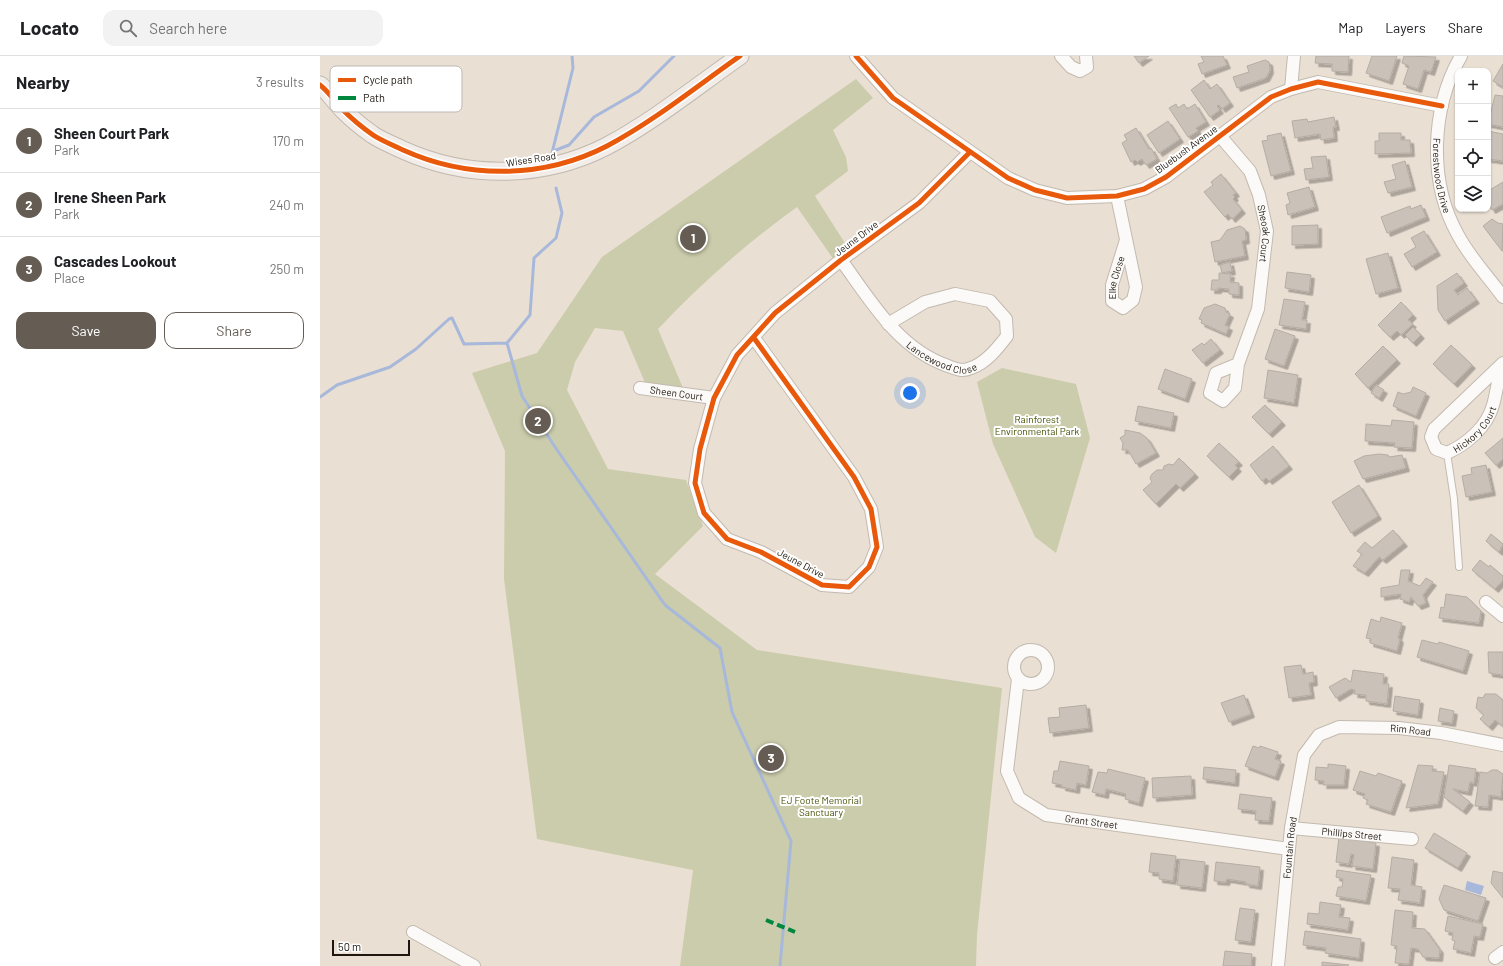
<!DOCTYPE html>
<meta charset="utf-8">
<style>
:root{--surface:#fff;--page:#f2f2f2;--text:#202124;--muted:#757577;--line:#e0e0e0;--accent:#655d54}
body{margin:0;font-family:Barlow,sans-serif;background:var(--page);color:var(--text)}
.controls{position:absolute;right:12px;top:12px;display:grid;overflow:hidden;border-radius:8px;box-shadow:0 1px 3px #0004}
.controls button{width:36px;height:36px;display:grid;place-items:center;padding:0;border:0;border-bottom:1px solid var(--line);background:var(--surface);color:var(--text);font:20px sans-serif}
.scale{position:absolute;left:12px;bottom:10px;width:78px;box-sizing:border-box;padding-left:4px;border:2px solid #1e170f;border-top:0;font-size:11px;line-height:14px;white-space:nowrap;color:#1e170f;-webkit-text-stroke:3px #fff;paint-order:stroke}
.you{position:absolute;left:590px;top:337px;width:14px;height:14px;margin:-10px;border:3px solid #fff;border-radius:50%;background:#1a73e8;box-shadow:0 0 0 6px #1a73e833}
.badge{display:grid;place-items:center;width:26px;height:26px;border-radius:50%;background:var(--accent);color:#fff;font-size:13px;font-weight:700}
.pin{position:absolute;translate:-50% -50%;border:2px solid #fff;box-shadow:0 1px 4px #0006}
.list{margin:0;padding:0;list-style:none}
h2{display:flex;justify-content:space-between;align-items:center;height:52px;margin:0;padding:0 16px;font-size:17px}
h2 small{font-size:13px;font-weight:400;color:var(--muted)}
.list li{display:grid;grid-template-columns:26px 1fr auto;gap:12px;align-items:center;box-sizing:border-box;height:64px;padding:0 16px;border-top:1px solid var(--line)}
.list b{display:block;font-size:15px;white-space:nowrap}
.list p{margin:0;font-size:13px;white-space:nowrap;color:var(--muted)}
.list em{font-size:13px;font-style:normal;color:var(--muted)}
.actions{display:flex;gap:8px;padding:12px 16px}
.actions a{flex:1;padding:9px 0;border:1px solid var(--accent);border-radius:12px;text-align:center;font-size:14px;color:var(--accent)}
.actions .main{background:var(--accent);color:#fff}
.icon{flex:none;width:22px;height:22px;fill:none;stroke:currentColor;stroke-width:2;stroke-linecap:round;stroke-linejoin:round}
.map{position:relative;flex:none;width:1183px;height:910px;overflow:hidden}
header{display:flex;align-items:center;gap:24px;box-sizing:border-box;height:56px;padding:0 20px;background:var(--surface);border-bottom:1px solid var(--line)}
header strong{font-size:19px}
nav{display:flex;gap:22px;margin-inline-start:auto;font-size:14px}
.search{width:280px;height:36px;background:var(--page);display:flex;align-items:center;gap:10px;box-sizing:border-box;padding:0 14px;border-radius:12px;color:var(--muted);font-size:15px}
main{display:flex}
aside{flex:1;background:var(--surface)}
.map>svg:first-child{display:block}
</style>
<header>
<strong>Locato</strong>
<div class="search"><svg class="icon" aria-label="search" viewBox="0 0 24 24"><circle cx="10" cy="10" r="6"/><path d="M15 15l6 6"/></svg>Search here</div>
<nav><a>Map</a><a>Layers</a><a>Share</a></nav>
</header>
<main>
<aside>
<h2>Nearby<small>3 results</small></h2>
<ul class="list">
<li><span class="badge">1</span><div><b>Sheen Court Park</b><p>Park</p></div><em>170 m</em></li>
<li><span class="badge">2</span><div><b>Irene Sheen Park</b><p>Park</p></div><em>240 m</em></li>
<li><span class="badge">3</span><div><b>Cascades Lookout</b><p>Place</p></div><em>250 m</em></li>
</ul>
<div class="actions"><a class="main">Save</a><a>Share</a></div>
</aside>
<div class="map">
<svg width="1183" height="910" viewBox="0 0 1183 910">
<defs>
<filter id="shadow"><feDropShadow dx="3.5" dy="3.5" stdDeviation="0" flood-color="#0004"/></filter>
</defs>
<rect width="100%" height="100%" fill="#eadfd3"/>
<path fill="#cbccac" d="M536,23l17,19 -40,32 13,27 2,14 -33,25 33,52 -14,12 -37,-53c-50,36 -97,77 -139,122l25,59 -37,-3 -23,-54 -28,-3 -20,34 -8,28 41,79 78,11 17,46 -48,48 102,76 245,38 -25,247 -1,31h-296l13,-96 -156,-31 -33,-260 1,-128 -33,-78 65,-20 65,-96z
M682,312l74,16 14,54 -34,115 -21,-16 -42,-93 -16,-62z"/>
<path fill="#a7b8da" d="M1147,825l17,5 -3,9 -16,-5z"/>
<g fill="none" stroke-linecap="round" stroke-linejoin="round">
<path stroke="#a7b8da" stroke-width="3" d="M232,97l21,-85 -1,-12
M231,99l5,-5 13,-5 25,-28 45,-26 35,-35
M187,287l15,53 33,51 110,158 55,43 12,64 59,129 -11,125
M0,341l17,-12 53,-18 26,-18 33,-30 3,-1 12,26 43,-1 23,-28 4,-57 22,-20 6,-25 -6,-25"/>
</g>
<path fill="#cac1b8" stroke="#b5ada4" filter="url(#shadow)" d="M814,0h15l-10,7z
M881,0h22l4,9 -25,9 -4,-10 6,-2z
M996,0h33l-1,16 -16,-1v-7l-17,-1z
M1052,0h25l-8,25 -23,-8z
M1084,0l32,1 -5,15 -7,-2 -6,19 -15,-5 6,-18 -7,-3z
M945,4l4,2 1,8 -4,8 -29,10 -4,-11 16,-5 -2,-6z
M1183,8v23l-10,-6z
M884,24l6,9 7,-5 13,19 -8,6 -3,-4 -2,1 3,4 -10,7 -19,-27z
M1175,39l8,1v31l-15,-3z
M856,48l2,4 6,-4 3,5 8,-5 11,18 -10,6 2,3 -10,6 -19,-29z
M1014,61l2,10h-3l1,11 -13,2 -1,-6 -25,4 -3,-17 15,-2 1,3z
M848,65l12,18 -21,14 -12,-18z
M816,72l13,21 2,-1 6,11 -11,6 -4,-6 -5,3 -2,-2 -4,2 -9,-19 5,-3 -3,-5z
M1168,75l15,3v27l-15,-2z
M961,77l10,38 -20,5 -9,-35 6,-1 -1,-4z
M1059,77h22v7h9l1,13 -36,1v-13h4z
M1006,100l3,21 -23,3 -2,-11 9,-1 -2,-11z
M1085,105l7,26 -24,6 -4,-11 12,-3 -4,-14z
M901,118l15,19 -3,2 2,2 -2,2 9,11 -10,9 -4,-5 -3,3 -21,-25 9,-7 -2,-3z
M1183,126v22l-11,6 -4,-7v-12z
M989,131l6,20 -27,8 -2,-10 4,-2 -3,-10z
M1101,149l5,12 -39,16 -6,-16 29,-11 1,3z
M1172,163l6,4 5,1 -1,27 -19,-25z
M998,169v19l-26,1v-19z
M920,170l5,3 1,11 -4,1 3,15 -30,6 -4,-20 9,-2 7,-10z
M1104,175l13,21 -25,15 -8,-13 12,-7 -5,-9z
M1068,197l10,35 -22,6 -10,-35z
M910,206l2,9 -10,2 -2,-8z
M967,216l24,3 -2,17 -24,-4z
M899,217l12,1 -1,8 9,1v12l-10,-1v-5l-11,-1v2h-7l1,-10h7z
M1137,217l7,10 -10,7 4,5 9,-7 9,12 -31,21 -7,-11 -1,-24z
M964,243l21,3 -3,18h5l-1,9 -27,-4z
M1081,246l12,13 -5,5 5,4 -12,11 -4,-4 -7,6 -12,-12z
M895,248l10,4 1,4 4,2 -5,11 4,2 -3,7 -25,-11 1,-3 -3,-1 5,-11z
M1093,271l8,8 -8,8 -8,-8z
M955,273l20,7 -11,30 -19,-7z
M891,283l9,11 -17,13 -11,-13 10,-7 2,2z
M1131,289l21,20 -18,19 -21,-20z
M1063,290l14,14 -29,28 -13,-14z
M845,313l27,10 -7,20 -27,-10z
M948,314l30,5 -4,28 -30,-5z
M1056,329l8,5 -5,8 -8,-5z
M1093,331l13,6 -10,23 -23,-10 5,-14 5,2 8,-2z
M945,349l17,17 -13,12 -17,-17z
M818,350l36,7 -3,15 -36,-7z
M1072,364l22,2 -2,26 -18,-1 1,-4 -30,-2 1,-17 25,2z
M805,374l15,3 7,5 9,15 -20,11 -8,-14h-6l1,-7 -3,-5 5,-3z
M1183,382v21l-7,6 -11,-12z
M899,387l20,19 -4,3 3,3 -9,9 -22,-21z
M953,390l16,20 -20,15 -3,-3 -4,3 -12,-16z
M1059,398l9,1 1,2 13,-2 4,13 -43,11 -9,-18 10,-5z
M859,402l16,16 -15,14 -4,-4 -20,20 -13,-14 9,-8 -2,-4 2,-4 5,-4h6l1,-4 5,-2 4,1z
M1166,409l6,27 -26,5 -4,-21 10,-2 -1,-6z
M1039,429l19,31 -27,17 -19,-31z
M1073,474l11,13 -21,17 -4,-3 -14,16 -12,-7 9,-12 -5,-3 8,-9 7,6z
M1171,478l12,10 -4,8 -13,-11z
M1160,504l9,7 1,-2 13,11v4l-8,9 -23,-19z
M1081,514h9l-2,11 12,5 6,-8 7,4 -10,13 3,8 -8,3 -7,-9 -2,5 -9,-3 1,-5 -20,3v-9l18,-3z
M1126,538l21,3 14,14 -2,12 -40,-5 2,-11 3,1z
M1061,561l21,6 -4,15 2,1 -3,12 -27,-8 1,-4 -5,-1 5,-19 9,3z
M1102,584l16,4 1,-2 30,9 -6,20 -46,-14z
M1168,596h15v23l-14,-2z
M981,609l2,9 10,-2 1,10 -5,1 2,12 -22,3 -5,-31z
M1033,614l31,4 -1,10h6l-2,20 -21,-3v-6l-12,-1 1,-4 -4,-1 -15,9 -7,-11 16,-9 6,4z
M1165,638h11l7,6v26l-8,-6 -6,7 -9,-8 4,-4 -8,-7 2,-11 5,1z
M924,639l7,19 -22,8 -8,-19z
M1075,640l25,4 -2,15 -25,-4z
M766,649l3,23 -39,5 -2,-15 12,-1 -1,-9z
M1120,652l14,3 -2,12 -14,-2z
M933,690l6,2 1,-2 18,6 -3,7 6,2 -6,16 -30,-11z
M740,705l29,5 -3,19 -9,-2 -1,7 -14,-3v-2l-10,-2 2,-12h4z
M1008,708l18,2 -2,19h-21l1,-4 -9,-1 1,-13 12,1z
M1098,709l15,1 -1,5 12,1 -6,32 -32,4z
M1129,709l27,4 -2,14 -4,-1 -2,10 -15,-3 17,13 -7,9 -19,-14z
M884,711l32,3 -1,13 -32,-4z
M788,713l37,9 -6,25 -14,-4 1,-5 -20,-5 -1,6 -13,-3 6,-20 9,1z
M1172,714h5l6,4 -2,23 -12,-2 -1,12 -13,-1 5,-34 7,1z
M1040,715l16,5 2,-3 24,8 -11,31 -25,-8 2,-4 -5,-2 2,-4 -12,-4z
M871,720l1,19 -39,3 -1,-20z
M920,738l32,4 -3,23 -14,-1 1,-9 -18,-2z
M1114,777l33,20 -9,15 -33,-20z
M1019,781l37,6 -3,26 -21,-3 2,-11 -3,-1 -2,10 -13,-2z
M831,797l25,3 -3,25 -14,-2v-6l-10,-1z
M1072,801l22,3 -3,25 11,2 -2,16 -22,-3 2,-11 -12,-1z
M860,803l25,3 -3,26 -25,-3z
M896,806l44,5 -2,19 -12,-2v-2l-19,-3 -1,3 -12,-1z
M1017,814l34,5 -5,26 -30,-5 2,-9h4l1,-8 -7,-2z
M1173,815l10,2v25l-12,-15z
M1124,829l42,13 -8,23 -34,-11 -5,-11z
M1000,846l21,3 -2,12 11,1 -2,12 -41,-6 1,-11 11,1z
M920,852l15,2 -4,32 -16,-2z
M1075,854l18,2 -1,16 13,1 15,21 -1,8 -16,-1 -5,-8 -7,-1 -2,16 -14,-1 2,-17 -6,-1z
M1128,860l35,8 -3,13 -6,-1 -3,17 -18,-4 2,-8 -3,-1 1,-7 -8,-2z
M985,875l56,8 -2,19 -34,-5 1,-5 -23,-3z
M905,895l27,3 -1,12h-28z
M1002,906l27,3 -27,1z"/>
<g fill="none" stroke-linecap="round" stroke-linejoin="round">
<g stroke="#c2bab0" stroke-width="8">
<path id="lane" d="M1127,397l7,46 5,68"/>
</g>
<g stroke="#c2bab0" stroke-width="14">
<g id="street">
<path d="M536,0l37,42 115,80 27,12 32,8 50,-2 27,-7 22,-12 105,-80 20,-8 27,-7 124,24"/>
<path d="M741,0l10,11 9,4 7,-4 -1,-11"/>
<path id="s1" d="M1141,0c-30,52 -33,126 -3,179 12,23 30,41 45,62"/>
<path d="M971,33l3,-33"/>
<path id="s2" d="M900,80l30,35 9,24 8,36 -9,78 -20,55 -3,24 -12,13 -13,-8 6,-20 22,-9"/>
<path id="s3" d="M797,140l19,91 -3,13 -10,8 -11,-7v-16l14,-45"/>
<path id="s4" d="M521,204c30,41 57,89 107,106 8,3 14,6 23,2 15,-5 27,-20 36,-32l-1,-17 -16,-18 -35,-7 -30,8 -37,22"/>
<path d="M434,282l100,139 17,32 6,38 -8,20 -20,20 -27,-2 -61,-33 -34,-13 -23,-26 -9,-30 5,-34 14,-51 23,-43 38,-42 66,-53 78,-57 51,-51"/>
<path id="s5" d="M1183,307l-69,66 -3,8 5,12 11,4c20,-9 40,-26 46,-48 4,-13 4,-26 10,-38"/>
<path id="s6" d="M320,332l74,10"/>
<path d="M1166,546l17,14"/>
<circle cx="711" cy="611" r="17"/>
<path id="s7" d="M698,623l-11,92 12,27 27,17 243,34"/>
<path id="s8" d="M971,772l121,11"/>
<path d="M93,876l61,34"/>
<path d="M1175,902l8,-6"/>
<path id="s9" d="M958,910l13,-138 13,-73 15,-20 20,-8 60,1 42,5 62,12"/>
</g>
</g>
<g stroke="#c2bab0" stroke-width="19">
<path id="secondary" d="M0,29c9,7 15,17 23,25 8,8 20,18 30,25 9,6 20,10 30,15 64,29 140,29 204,-4 47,-25 90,-60 133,-90"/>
</g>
<use href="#lane" stroke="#fcfaf8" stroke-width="6"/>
<use href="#street" stroke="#fcfaf8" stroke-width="12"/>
<use href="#secondary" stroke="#f2ede9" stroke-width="17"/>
<path stroke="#00873e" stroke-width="4" stroke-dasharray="8 4" stroke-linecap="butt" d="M446,864l29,12"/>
<g stroke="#fff" stroke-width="8">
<path id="cycleway" d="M536,0l37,42 115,80 27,12 32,8 50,-2 27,-7 22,-12 105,-80 20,-8 27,-7 124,24
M0,29c9,7 15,17 23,25 8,8 20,18 30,25 9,6 20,10 30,15 64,29 140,29 204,-4 47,-25 90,-60 133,-90
M434,282l100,139 17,32 6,38 -8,20 -20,20 -27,-2 -61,-33 -34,-13 -23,-26 -9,-30 5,-34 14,-51 23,-43 38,-42 66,-53 78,-57 51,-51"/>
</g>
<use href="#cycleway" stroke="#e8590c" stroke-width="5"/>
</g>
<g text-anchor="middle" stroke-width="4" stroke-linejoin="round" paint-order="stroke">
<g font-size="10" fill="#1e170f" stroke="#fff">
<text transform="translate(866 93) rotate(-36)" y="4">Bluebush Avenue</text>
<text transform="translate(211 103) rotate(-9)" y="4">Wises Road</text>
<text dy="4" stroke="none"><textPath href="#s1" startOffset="124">Forestwood Drive</textPath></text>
<text dy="4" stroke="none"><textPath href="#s2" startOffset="111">Sheoak Court</textPath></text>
<text transform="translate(536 182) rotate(-37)" y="4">Jeune Drive</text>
<text dy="4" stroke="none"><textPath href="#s3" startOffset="156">Elke Close</textPath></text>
<text dy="4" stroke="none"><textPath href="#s4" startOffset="145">Lancewood Close</textPath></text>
<text dy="4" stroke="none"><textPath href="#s6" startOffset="37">Sheen Court</textPath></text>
<text dy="4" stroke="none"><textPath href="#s5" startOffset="166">Hickory Court</textPath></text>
<text transform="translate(481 507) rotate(28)" y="4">Jeune Drive</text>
<text dy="4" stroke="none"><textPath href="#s9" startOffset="331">Rim Road</textPath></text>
<text dy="4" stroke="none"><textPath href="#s7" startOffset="200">Grant Street</textPath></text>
<text dy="4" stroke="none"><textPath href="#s8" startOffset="61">Phillips Street</textPath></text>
<text dy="4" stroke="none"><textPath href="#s9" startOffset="119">Fountain Road</textPath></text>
</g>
<g font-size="10" fill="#475105" stroke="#fff">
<text x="717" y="367">Rainforest<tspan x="717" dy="12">Environmental Park</tspan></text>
<text x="501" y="748">EJ Foote Memorial<tspan x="501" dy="12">Sanctuary</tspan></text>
</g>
</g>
<rect x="10" y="10" width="132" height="46" rx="6" fill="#fff" stroke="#bcb9b7" stroke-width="1"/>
<rect x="18" y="22" width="18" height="4" fill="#e8590c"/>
<rect x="18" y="40" width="18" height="4" fill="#00873e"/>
<g font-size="11" fill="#1e170f">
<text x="43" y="28">Cycle path</text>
<text x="43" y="46">Path</text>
</g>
</svg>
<div class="controls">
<button>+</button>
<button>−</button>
<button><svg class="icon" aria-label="locate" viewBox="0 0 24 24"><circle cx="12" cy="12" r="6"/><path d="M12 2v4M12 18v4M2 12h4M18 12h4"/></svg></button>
<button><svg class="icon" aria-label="layers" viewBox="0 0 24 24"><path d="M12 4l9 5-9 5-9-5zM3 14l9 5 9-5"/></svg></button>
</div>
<div class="scale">50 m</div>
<div class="you"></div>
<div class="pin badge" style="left:373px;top:182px">1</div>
<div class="pin badge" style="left:218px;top:365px">2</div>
<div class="pin badge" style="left:451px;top:702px">3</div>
</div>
</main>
